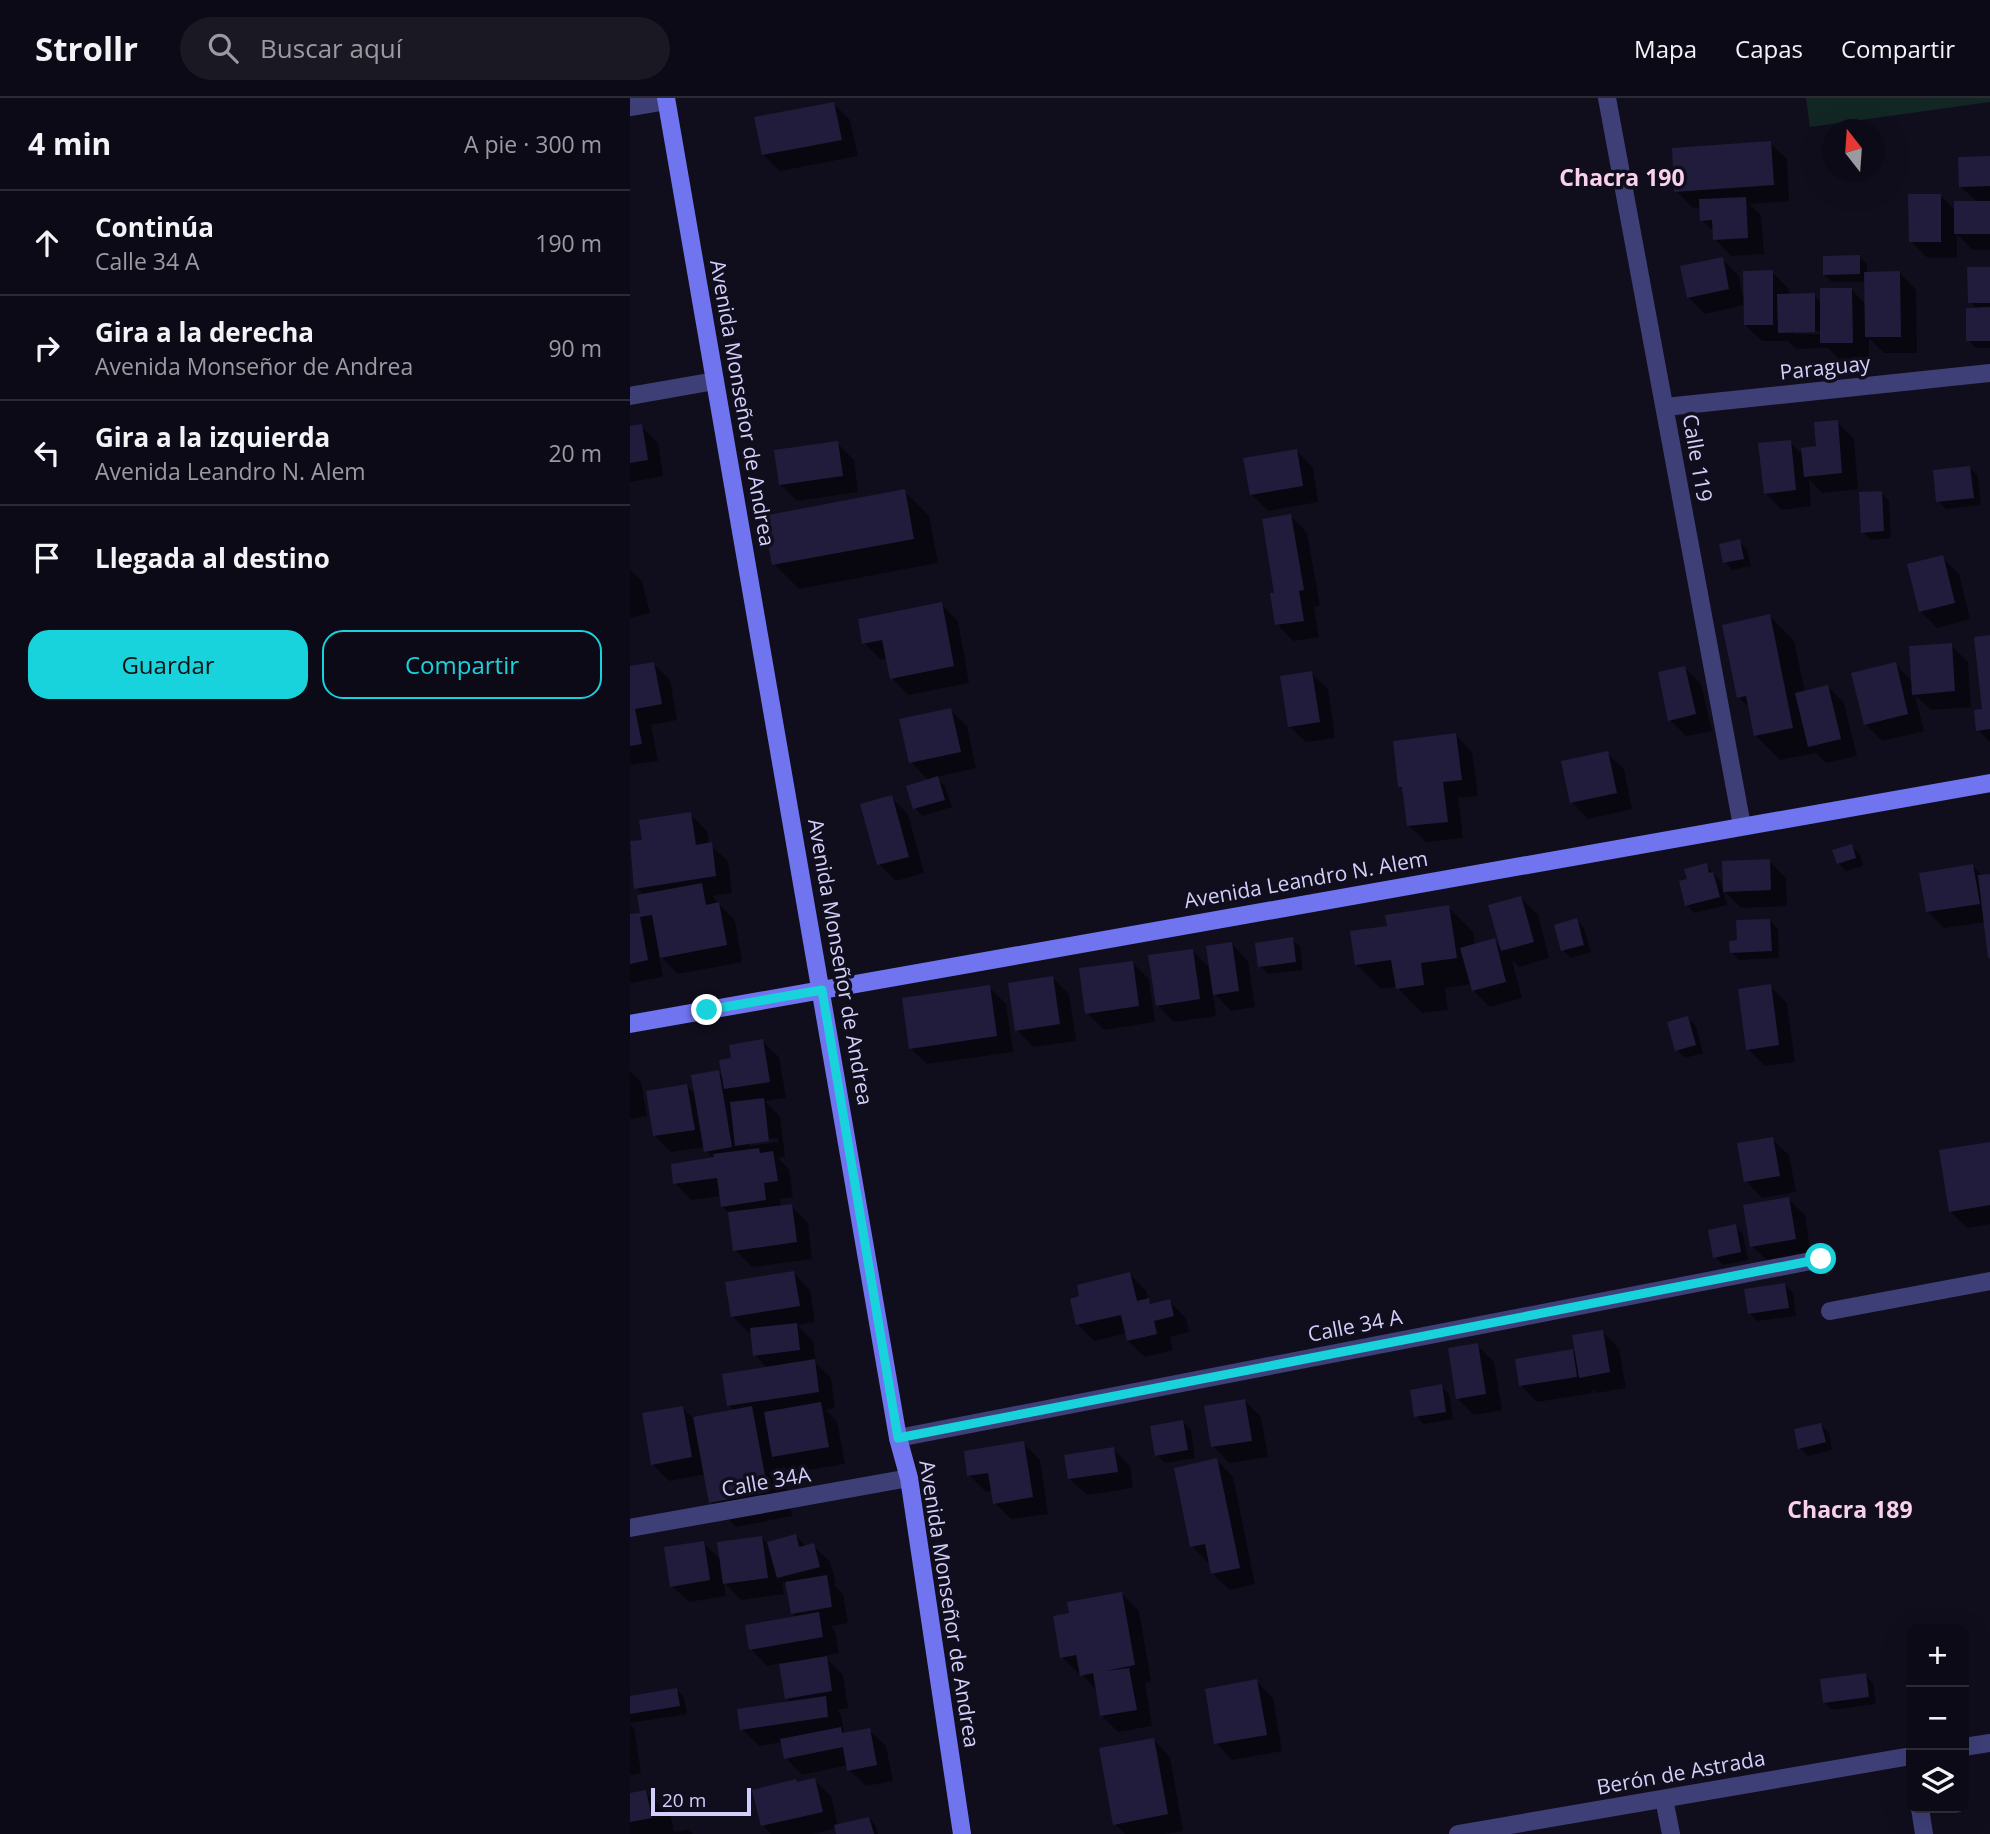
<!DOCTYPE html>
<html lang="es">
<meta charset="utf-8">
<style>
:root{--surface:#0c0a16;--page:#1a1823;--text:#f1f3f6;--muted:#9a9aa1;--line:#2c2b35;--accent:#19d3dc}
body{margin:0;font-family:"Open Sans",sans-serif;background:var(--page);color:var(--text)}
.controls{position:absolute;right:21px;bottom:21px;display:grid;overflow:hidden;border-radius:14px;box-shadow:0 7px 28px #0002}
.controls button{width:63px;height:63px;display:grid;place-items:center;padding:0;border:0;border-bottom:2px solid var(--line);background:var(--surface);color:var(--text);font:35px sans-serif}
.compass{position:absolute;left:1192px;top:21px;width:63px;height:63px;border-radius:50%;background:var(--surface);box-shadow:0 7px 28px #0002;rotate:343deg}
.scale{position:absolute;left:21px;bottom:18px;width:100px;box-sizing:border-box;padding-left:7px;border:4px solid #d2cffa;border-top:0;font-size:19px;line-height:24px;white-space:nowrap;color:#d2cffa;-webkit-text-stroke:5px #100e1d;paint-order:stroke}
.stop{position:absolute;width:21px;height:21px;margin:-16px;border:5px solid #19d3dc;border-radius:50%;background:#fff}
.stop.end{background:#19d3dc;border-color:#fff;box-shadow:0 2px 7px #0008}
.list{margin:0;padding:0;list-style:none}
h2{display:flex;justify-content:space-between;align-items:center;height:91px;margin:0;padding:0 28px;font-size:30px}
h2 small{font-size:23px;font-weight:400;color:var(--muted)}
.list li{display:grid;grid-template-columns:46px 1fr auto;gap:21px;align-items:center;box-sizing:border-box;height:105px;padding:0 28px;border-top:2px solid var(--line)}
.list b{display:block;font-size:26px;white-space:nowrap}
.list p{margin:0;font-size:23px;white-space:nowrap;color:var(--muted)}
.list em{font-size:23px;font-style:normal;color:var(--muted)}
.actions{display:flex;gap:14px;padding:21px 28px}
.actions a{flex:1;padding:16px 0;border:2px solid var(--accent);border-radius:21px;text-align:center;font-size:24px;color:var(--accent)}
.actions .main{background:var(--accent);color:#111}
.icon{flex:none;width:38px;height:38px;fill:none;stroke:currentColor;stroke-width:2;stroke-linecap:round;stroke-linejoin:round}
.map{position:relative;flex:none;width:1360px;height:1736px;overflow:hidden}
header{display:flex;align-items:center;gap:42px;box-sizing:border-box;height:98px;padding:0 35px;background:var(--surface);border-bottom:2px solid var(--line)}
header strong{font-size:33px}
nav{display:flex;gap:38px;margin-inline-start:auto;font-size:24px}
.search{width:490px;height:63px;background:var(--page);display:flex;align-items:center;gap:18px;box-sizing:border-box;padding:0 24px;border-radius:38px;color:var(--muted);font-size:26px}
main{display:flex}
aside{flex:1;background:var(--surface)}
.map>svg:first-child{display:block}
</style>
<header>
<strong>Strollr</strong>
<div class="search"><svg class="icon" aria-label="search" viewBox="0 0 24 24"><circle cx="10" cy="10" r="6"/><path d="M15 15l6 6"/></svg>Buscar aquí</div>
<nav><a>Mapa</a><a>Capas</a><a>Compartir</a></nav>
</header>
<main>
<aside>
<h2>4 min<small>A pie · 300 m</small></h2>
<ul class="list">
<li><svg class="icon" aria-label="ahead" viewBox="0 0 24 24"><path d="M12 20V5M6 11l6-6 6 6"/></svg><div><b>Continúa</b><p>Calle 34 A</p></div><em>190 m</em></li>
<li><svg class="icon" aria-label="right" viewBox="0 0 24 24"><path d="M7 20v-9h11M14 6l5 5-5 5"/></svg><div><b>Gira a la derecha</b><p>Avenida Monseñor de Andrea</p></div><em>90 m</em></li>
<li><svg class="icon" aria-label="left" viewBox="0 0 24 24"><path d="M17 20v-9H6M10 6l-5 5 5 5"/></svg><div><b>Gira a la izquierda</b><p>Avenida Leandro N. Alem</p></div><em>20 m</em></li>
<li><svg class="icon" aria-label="arrive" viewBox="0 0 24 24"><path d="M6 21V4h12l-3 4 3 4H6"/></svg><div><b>Llegada al destino</b></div></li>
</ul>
<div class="actions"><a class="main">Guardar</a><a>Compartir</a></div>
</aside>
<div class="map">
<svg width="1360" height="1736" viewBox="0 0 1360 1736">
<rect width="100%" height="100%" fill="#100e1d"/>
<path fill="#122624" d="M1176,0h184v4l-180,25z"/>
<path fill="#0007" fill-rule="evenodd" d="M204,6l16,16 8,36 -78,15 -17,-16z
M1140,45l17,16 2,42 -39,3 11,11 3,39 -33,2 -16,-17 -1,-7 -12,-12 -1,-13 -8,1 -17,-17z
M1360,60v92h-17l-16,-15v23h-29l-17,-16 29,-47 16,16 21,-9 -17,-16z
M1229,158l8,8v9h33l16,17 1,63h-33l-15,-15v21h-30l-11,-11 -32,1 -8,-8h-26l-17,-16v-20l-40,9 -17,-17 34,-38 17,17 4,21 29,-25 17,17v6h25l7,7 31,-12 15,15 -1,-23h-34l-8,-7zM1164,233h30v3h-30z
M1360,170v80h-14l-8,-8 9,-31 -7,-7z
M1207,324l17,17 4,50 -36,4 -13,-14 2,27 -29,4 -17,-17 25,-51 14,14 14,-8z
M11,328l17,17 5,33 -33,6v-54z
M207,345l17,17 4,32 -61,9 -17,-17z
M667,353l16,17 5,34 -50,9 -17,-17z
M1340,370l8,8 3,29 -35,4 -8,-8z
M274,393l25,25 9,47 -139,26 -25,-25z
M1251,395l8,8 2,37 -20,2 -8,-8z
M661,418l16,17 13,73 -6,1 5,30 -26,4 -16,-17 -1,-30z
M1109,443l8,8 4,17 -19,4 -7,-8z
M1312,459l17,17 11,45 -33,9 -17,-17z
M0,471l12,12 8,32 -20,5z
M311,506l17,17 11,62 -61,12 -16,-17 -4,-20 -7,2 -17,-17z
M1140,518l24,25 11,51 23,-5 16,16 13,53 -31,7 -10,-10 -36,7 -25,-25 -5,-27 -12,-11z
M1360,539v105l-12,-12 6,-19z
M1321,547l17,17 3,45 -40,3 -16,-15 9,36 -42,10 -17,-17 30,-60 18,18z
M23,565l17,17 7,40 -26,5 7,36 -28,4v-97z
M1055,570l16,16 11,47 -26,5 -16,-16z
M681,575l17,16 7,49 -29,4 -17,-16z
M320,612l17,16 9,42 -40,9 9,9 7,21 -30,9 -7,-8 14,-27 -18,-19z
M826,637l16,17 6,44 -20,2 5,40 -37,4 -17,-16 -4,-35 -5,-4z
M977,655l17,16 8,40 -44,10 -16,-17z
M261,699l17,17 16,59 -28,8 -17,-17z
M60,716l17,17 2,13 19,17 4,32 -20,3 23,25 7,41 -64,12 -19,-19 4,22 -33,6v-67l12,-2 2,-19 -8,-7 -6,-45 14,-2z
M1222,748l8,8 3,12 -17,5 -8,-8z
M1139,763l17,17 1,28 -46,2 -17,-17z
M1076,767l15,17 6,23 -33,8 -7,-8 2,-25z
M1343,768l11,11 6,-1v81l-4,-35 -42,6 -17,-17z
M891,800l17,17 11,43 -30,9 -7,-7 10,38 -32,9 -17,-17 -2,-6 -26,4 3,22 -26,3 -25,-26 -16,2 -25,-25 33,-37 59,-20 25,25 2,13 19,-5 7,8z
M946,822l8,8 7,24 -20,6 -8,-8z
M1140,823l8,8 1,29 -40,2 -8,-8 8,-10z
M662,841l8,8 3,23 -35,4 -8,-8z
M602,846l16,17 7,46 -24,4 -18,-19 3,24 -42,6 -17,-17 35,-55 19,19z
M502,864l17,17 6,43 -51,8 -17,-17z
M423,880l16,16 7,47 -43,6 -16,-17z
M1140,888l17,17 8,59 -30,4 -17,-17z
M359,889l17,17 7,48 -86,12 -17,-16z
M1058,920l8,8 7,27 -18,5 -8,-8z
M132,943l17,16 7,41 -21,3 15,16 5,40 -7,1 11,11 4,28 -13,2 1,8 10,-1 17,17 4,36 -60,8 -17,-17 -5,-36 -8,-8 -1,-10 -30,4 -16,-17 39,-24 -8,-8 -1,-4 -34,5 -17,-17 33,-49 9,9 22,-23 6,6 9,-18zM148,1040v4l-29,4v-4z
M0,973l11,11 6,34 -17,3z
M1142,1041l17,16 7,37 -34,6 -16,-17z
M1360,1045v81l-23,4 -17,-17z
M1158,1101l17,16 6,40 -42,7 -17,-16z
M1105,1128l8,8 5,26 -25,5 -8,-8z
M164,1175l16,17 5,32 -18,3 16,16 3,22 15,15 4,30 -9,2 11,11 8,43 -55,9 -8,-8 10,51 -56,11 -25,-25 -5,-28 -37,7 -17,-17 31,-56 11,11 41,-8 -6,-5 39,-37 -13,-14 -3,-23 -3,1 -17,-17z
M500,1176l16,17 3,10 4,4 16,-4 17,17 3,14 -19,5 3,13 -28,7 -17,-16 -1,-8 -33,8 -17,-17z
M1155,1187l8,8 3,23 -39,5 -8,-8z
M973,1234l16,17 7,39 -29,5 -4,-4v4l-56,9 -16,-17 -4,-24 59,-10z
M847,1247l17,17 8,48 -28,5 -17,-17z
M811,1288l8,8 4,25 -29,5 -8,-8z
M615,1303l16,16 7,40 -39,6 -16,-17z
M553,1324l8,8 4,28 -30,5 -8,-8z
M1191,1327l8,8 3,17 -24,6 -8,-8z
M393,1345l17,17 8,54 -37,5 -16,-16 -2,-12 -7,1 -17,-17z
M483,1351l17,17 3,22 -46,7 -17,-16z
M587,1362l16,17 22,107 -25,6 -17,-16 -2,-11h-3l-16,-17z
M166,1438l11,11 6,-2 17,17 6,21 -3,1 10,10 5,29 -17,3 4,5 4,22 -15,3 19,19 5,33 -11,2 4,4 3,18 2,2 23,-4 17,16 7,35 -27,5 -17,-16 -1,-5 -46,10 -16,-17 -3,-16 -24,4 -17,-17 49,-26 -4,-4 -6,-36 -14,3 -16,-17 46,-31 -5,-5 -4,-26 -6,-6 2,13 -43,6 -17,-18 2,14 -37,6 -17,-16 31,-43 18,17 41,-22 5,5z
M492,1496l17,17 12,70 -6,2 7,43 -34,6 -16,-16 -5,-25 -16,-18h-3l-16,-16 9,-42z
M1235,1577l8,8 3,21 -44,6 -8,-8z
M626,1583l17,17 9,53 -50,9 -16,-17z
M46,1591l8,8 3,17 -57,9v-26z
M0,1626l4,4 7,45 -11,2z
M524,1642l16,17 13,74 -18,3h-40l-10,-10z
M184,1682l17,16 7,30 31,-8 7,8 2,8h-40l-1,-6 -24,6h-42l-8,-8 36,-42z
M16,1694l25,25 3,15 14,-2 5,4h-63v-39z"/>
<path fill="#211c3c" d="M204,4l8,38 -80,15 -8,-38z
M1141,43l3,44 -100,7 -2,-44z
M1360,58v30l-31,1 -1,-30z
M1278,96h33v48h-32z
M1116,99l2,41 -35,2 -1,-20 -12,1 -1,-22z
M1324,103h36v33h-36z
M1230,157v19l-37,1v-19z
M1093,159l6,32 -42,9 -7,-32z
M1337,169h23v36h-22z
M1143,172v55h-29l-1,-54z
M1270,173l1,66h-36l-1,-65z
M1190,190h32l1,55h-33z
M1185,195v39l-37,1 -1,-39z
M1360,209v34h-24v-33z
M1208,322l4,53 -38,4 -3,-29 15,-2 -2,-24z
M12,326l6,36 -18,3v-37z
M1161,342l5,50 -32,4 -6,-51z
M208,343l5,35 -64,9 -5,-35z
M667,351l6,37 -53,9 -7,-37z
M1340,368l4,32 -38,4 -3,-32z
M275,391l9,50 -142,26 -9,-49z
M1252,393l2,40 -23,2 -2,-41z
M661,416l13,76 -5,1 5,30 -29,4 -5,-32h4l-12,-74z
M1110,441l4,20 -21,4 -4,-19z
M1313,457l12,48 -36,9 -12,-48z
M312,504l12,64 -64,13 -8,-39 -20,4 -4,-25z
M1140,516l23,114 -39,8 -8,-40 -9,2 -15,-73z
M1360,537v94l-14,2 -2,-21 8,-1 -8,-72z
M1322,545l3,48 -43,4 -3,-49z
M24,564l8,42 -27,5 7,35 -12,2v-80z
M1266,564l12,52 -44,11 -13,-52z
M1055,568l11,48 -28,7 -10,-49z
M682,573l8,51 -32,5 -8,-51z
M1198,587l13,54 -33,8 -13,-54z
M321,610l10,44 -52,11 -10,-44z
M826,635l6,47 -19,2 5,40 -41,4 -5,-39h-4l-5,-46z
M978,653l9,42 -47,10 -9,-42z
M308,678l7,24 -32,9 -7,-23z
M262,697l17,62 -32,8 -17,-61z
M61,714l5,33 16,-3 4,34 -82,13 -4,-48 12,-1 -3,-20z
M1222,746l4,14 -19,6 -5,-14z
M1140,761l1,31 -48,2 -1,-31z
M1077,765l2,10 4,-1 7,25 -35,9 -6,-25 8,-2 -3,-10z
M1343,766l7,40 -54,8 -7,-39z
M1360,776v84h-2l-10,-83z
M72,785l4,22 13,-3 8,43 -67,13 -8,-43 -12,2 8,43 -18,4v-50l10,-1 -3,-18z
M891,798l13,46 -33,9 -13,-46z
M819,807l8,53 -36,5 3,22 -28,4 -5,-29 -36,5 -5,-34 37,-5 -2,-11z
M947,820l7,27 -23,6 -7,-26z
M1140,821l2,32 -42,2 -1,-12 8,-1 -1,-20z
M663,839l3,25 -38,5 -3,-24z
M865,840l11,44 -34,9 -12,-43z
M602,844l7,49 -26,4 -7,-49z
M563,851l7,50 -44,7 -8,-51z
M503,863l6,45 -54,8 -6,-46z
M423,878l7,48 -45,7 -7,-48z
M1141,886l8,61 -33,5 -8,-61z
M360,887l7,51 -88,13 -7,-51z
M1058,918l8,29 -21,6 -8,-29z
M133,941l7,43 -46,7 -5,-29 12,-2 -2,-13z
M89,972l13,77 -28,5 -13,-77z
M57,986l8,46 -42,6 -7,-45z
M134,1000l5,43 -34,5 -5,-44z
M1143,1039l7,39 -36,6 -7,-39z
M1360,1044v63l-41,7 -10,-62z
M129,1050l1,5 13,-2 5,30 -14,2 2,17 -45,7 -4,-29 -44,6 -2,-20 43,-7 -1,-3z
M1159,1099l7,42 -46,8 -7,-42z
M162,1106l5,38 -64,9 -5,-39z
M1106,1126l5,28 -28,6 -5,-28z
M164,1173l6,35 -69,11 -6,-35z
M500,1174l7,29 12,-3 1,6 20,-5 4,17 -20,5 3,13 -30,7 -6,-26 -45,10 -6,-26 9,-3 -2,-11z
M1155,1185l4,25 -41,6 -4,-25z
M167,1225l3,27 -47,6 -3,-28z
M973,1232l7,42 -31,6 -7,-43z
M848,1245l8,51 -30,5 -8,-51z
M943,1251l4,28 -58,9 -4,-27z
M185,1261l4,33 -92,14 -5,-32z
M812,1286l4,28 -32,5 -4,-27z
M615,1301l7,42 -41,6 -7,-41z
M191,1304l8,45 -57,10 -8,-45z
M53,1308l9,51 -41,8 -9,-52z
M122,1308l16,86 -59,11 -16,-86z
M553,1322l5,30 -33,6 -5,-30z
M1191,1325l5,19 -28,7 -4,-20z
M394,1343l9,56 -40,7 -5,-31 -21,3 -3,-25z
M484,1349l4,25 -50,7 -4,-24z
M587,1360l23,110 -29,6 -6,-30 -15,3 -16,-79z
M166,1436l3,13 15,-4 6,24 -43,11 -10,-36z
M132,1438l6,42 -45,6 -6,-42z
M74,1443l6,39 -40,7 -6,-40z
M197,1477l5,32 -41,7 -6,-32z
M492,1494l13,73 -30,6 24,-3 8,42 -37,6 -7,-43 -13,3 -4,-21 -16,3 -7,-42 16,-3 -2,-11z
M189,1514l4,25 -74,13 -4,-25z
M197,1558l5,35 -47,8 -6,-35z
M1236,1575l3,24 -46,6 -3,-24z
M627,1581l10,56 -53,9 -9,-55z
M47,1590l3,18 -50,8v-18z
M196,1598l2,21 -88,13 -3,-21z
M211,1629l1,6 28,-5 7,37 -30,6 -4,-24 -59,12 -4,-20z
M524,1640l14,76 -55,11 -14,-77z
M185,1680l8,34 -62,14 -9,-36 44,-11 1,3z
M16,1692l6,28 -22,4v-29z
M239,1719l5,17h-38l-2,-9z"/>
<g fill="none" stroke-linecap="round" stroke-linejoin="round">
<path stroke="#3e3f77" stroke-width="18" d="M977,0l135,728
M0,9l36,-6
M0,298l85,-15
M1035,309l325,-34
M1200,1213l160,-30
M268,1340l923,-179
M0,1430l279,-50
M1334,1649l26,-4
M1034,1701l7,35
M1290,1710l4,26
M828,1736l453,-78"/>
<path stroke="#7174ef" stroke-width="18" d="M36,0l232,1340 11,40 53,356
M0,926l1360,-241"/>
</g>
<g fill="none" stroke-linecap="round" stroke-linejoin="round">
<path stroke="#19d3dc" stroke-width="9" d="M77,912l115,-20 76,448 923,-179"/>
</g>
<g text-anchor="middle" stroke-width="7" stroke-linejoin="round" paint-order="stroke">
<g font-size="21" fill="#d2cffa" stroke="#100e1d">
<text transform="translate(1195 270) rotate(-6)" y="7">Paraguay</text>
<text transform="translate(112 305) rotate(80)" y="7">Avenida Monseñor de Andrea</text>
<text transform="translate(1067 360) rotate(80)" y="7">Calle 119</text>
<text transform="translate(676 782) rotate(-10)" y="7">Avenida Leandro N. Alem</text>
<text transform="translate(210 864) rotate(80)" y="7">Avenida Monseñor de Andrea</text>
<text transform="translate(725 1228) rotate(-11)" y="7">Calle 34 A</text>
<text transform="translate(136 1384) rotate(-10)" y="7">Calle 34A</text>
<text transform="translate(319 1506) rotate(81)" y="7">Avenida Monseñor de Andrea</text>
<text transform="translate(1051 1675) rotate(-10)" y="7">Berón de Astrada</text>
</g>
<g font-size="23" font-weight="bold" fill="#fad1ed" stroke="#100e1d">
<text x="992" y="88">Chacra 190</text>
<text x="1220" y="1420">Chacra 189</text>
</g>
</g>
</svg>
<div class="controls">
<button>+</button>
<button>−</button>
<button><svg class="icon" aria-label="layers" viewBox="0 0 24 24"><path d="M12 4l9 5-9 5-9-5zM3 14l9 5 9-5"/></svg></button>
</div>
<svg class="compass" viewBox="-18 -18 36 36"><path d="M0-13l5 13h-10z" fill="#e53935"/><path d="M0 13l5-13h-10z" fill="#9a9aa1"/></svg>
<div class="scale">20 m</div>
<div class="stop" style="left:1191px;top:1161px"></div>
<div class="stop end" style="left:77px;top:912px"></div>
</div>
</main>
